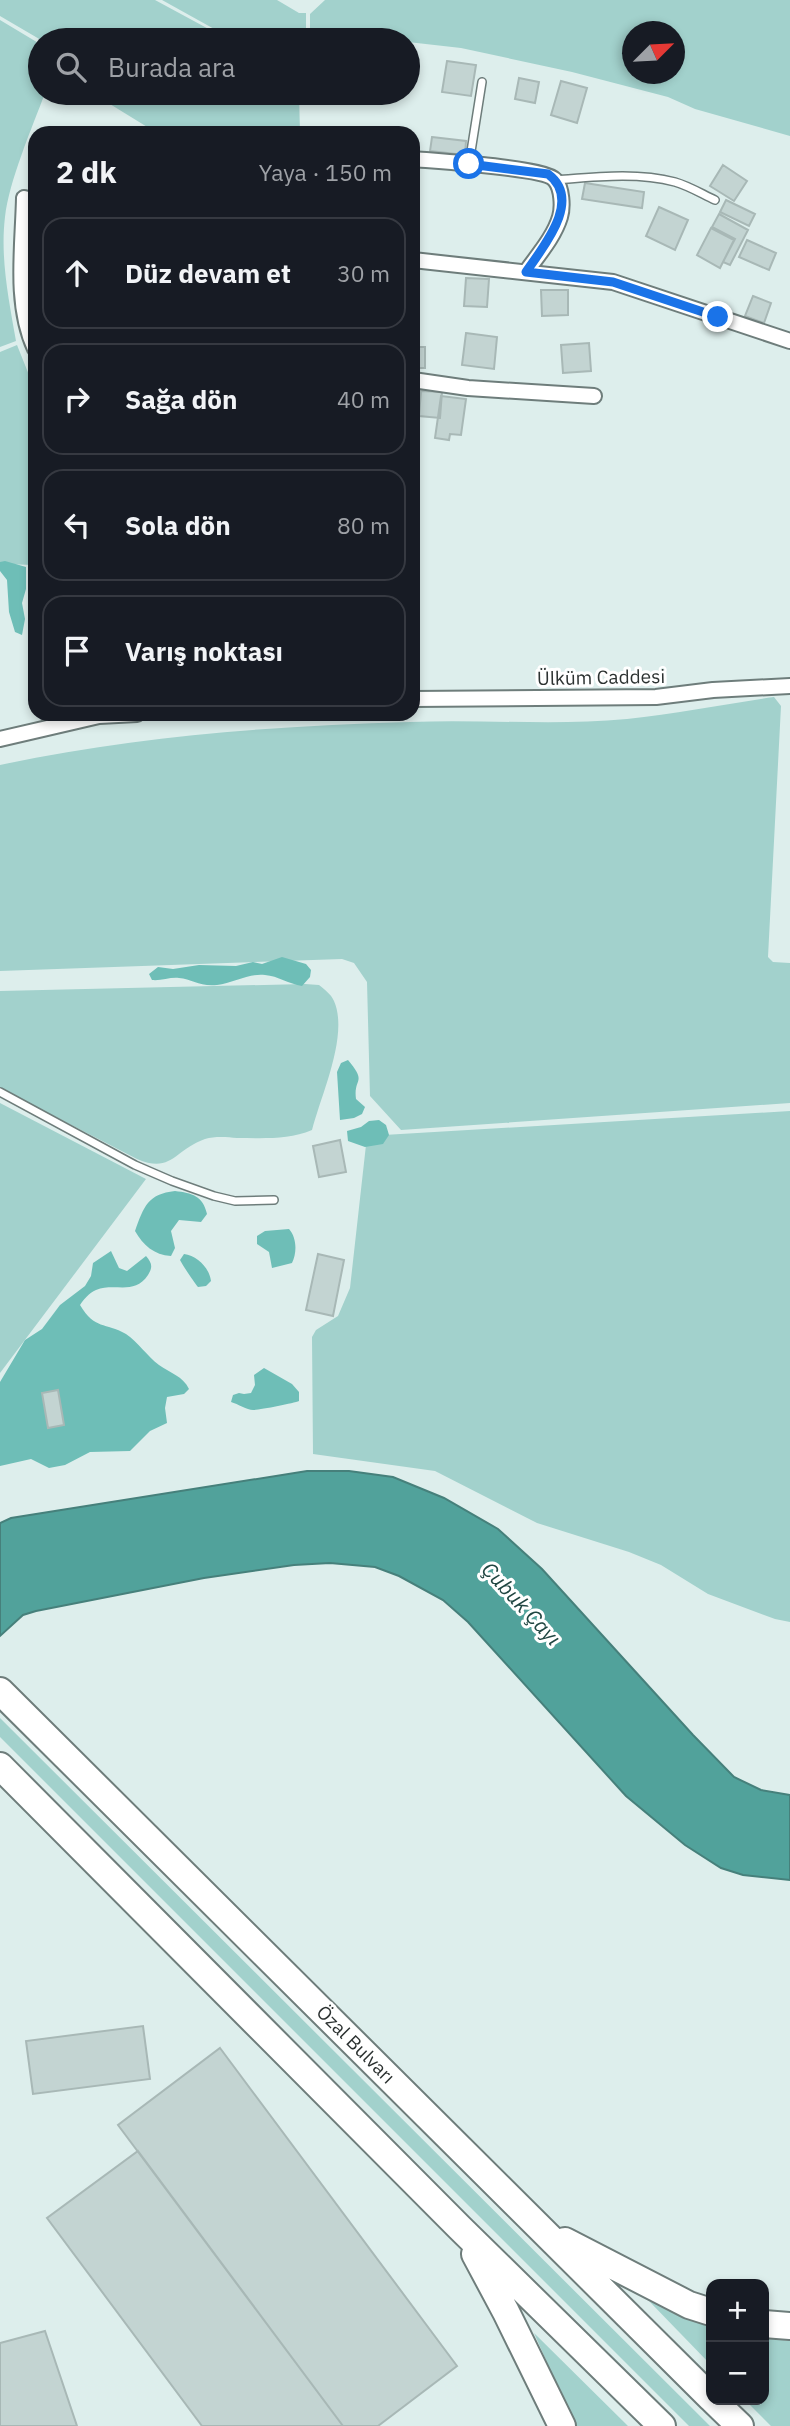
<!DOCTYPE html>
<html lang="tr">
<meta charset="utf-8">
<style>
:root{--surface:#171b24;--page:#20242c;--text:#f1f3f6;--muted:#9ea1a6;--line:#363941}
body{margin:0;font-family:"IBM Plex Sans",sans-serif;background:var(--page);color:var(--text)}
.controls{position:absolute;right:21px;bottom:21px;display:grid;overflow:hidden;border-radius:14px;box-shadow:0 4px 10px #0003}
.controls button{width:63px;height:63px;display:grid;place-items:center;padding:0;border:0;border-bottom:2px solid var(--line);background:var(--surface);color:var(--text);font:35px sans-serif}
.compass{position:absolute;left:622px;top:21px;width:63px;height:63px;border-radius:50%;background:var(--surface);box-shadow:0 4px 10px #0003;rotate:66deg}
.stop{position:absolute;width:21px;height:21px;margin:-16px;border:5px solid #1a73e8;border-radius:50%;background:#fff}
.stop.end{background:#1a73e8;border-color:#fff;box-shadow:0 2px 7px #0008}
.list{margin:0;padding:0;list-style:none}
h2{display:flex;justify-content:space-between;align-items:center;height:91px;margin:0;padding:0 28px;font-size:30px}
h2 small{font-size:23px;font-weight:400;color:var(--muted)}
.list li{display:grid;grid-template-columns:46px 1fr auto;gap:21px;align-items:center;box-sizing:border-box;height:112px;margin:0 14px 14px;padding:0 14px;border:2px solid var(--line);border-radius:21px}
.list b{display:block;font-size:26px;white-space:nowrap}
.list em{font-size:23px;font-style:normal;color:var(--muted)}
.icon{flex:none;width:38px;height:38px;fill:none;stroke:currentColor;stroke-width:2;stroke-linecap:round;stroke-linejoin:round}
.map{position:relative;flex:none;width:790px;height:2426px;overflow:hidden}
.search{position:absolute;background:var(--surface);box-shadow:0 4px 10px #0003;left:28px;top:28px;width:392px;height:77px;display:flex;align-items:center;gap:18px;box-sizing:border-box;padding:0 24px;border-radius:38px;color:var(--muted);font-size:26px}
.panel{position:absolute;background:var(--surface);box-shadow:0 4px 10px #0003;left:28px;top:126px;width:392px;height:595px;border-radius:21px}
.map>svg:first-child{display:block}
</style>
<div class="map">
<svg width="790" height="2426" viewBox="0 0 790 2426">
<rect width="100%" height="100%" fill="#ddeeec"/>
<path fill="#a2d1cc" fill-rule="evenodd" d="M0,0h155l74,40h-188l-41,-24z
M162,0h115l22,13h7v27h-72z
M325,0h465v136l-95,-27 -27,-12 -96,-25 -111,-24 -53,-6v-2l-98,-9v-17zM632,32h42v42h-42z
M0,20l40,24v49h5c-13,35 -36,88 -40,124 -5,41 4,84 11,124l-16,6z
M92,93h207l1,40h-143z
M17,345l18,45v175l-35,-1v-212z
M774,697l7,9 -13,251 5,5 17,1v140l-389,27 -31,-34 -3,-114 -13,-19 -12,-4 -342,12v-206c135,-29 272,-39 410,-43 72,-3 145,4 217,-3 49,-5 98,-15 147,-22z
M305,984l14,1c5,4 12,9 15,16 15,34 -13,94 -22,129 -24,10 -48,8 -75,8 -10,-1 -22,-2 -32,1 -31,11 -33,35 -68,20l-137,-71v-97z
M0,1103l146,76 -146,194z
M790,1111v511l-15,-3 -67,-25 -47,-29 -32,-13 -92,-29 -102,-52 -122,-17 -1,-117 4,-7 22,-14 12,-28 17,-152z
M0,1718l710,708h-21l-689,-689z
M649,2301l62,27v37z
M534,2333l94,93h-53z
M764,2337l26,4v85h-19l-26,-26h19z"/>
<path fill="#6ebeb7" d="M5,561l21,6v22l-4,14 3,16 -3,16 -7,-3 -6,-20 -2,-32 -7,-9v-9z
M282,957l24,7 5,6 -1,7 -8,9c-13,-2 -24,-10 -37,-11 -16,-2 -32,8 -48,10 -17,2 -25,-6 -38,-7 -9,-1 -18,3 -27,2l-3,-6 9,-7 15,2 26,-4 37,1 17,-4 9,2z
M348,1060c20,24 5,17 8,39l9,8 -3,7 -8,4 -14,2 -3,-48 4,-9z
M379,1120l7,5 3,10 -6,9 -18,3 -17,-6 -1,-10 14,-4 8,-6z
M175,1191c17,2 28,5 32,23l-6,8 -22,-2 -8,11 4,17 -4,8c-17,-1 -28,-11 -36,-25 9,-25 13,-37 40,-40z
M289,1229c8,9 8,24 3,34l-20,5 -3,-16 -12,-8v-8l8,-5z
M111,1251l8,17 8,3 19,-15c6,7 7,11 2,19 -14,21 -33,7 -52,15 -7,3 -12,9 -16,15 15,25 25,17 46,29 12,8 21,22 33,31 11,8 24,11 30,24l-5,5 -17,3 -2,11 2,15 -17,8 -20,20 -40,1 -25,13 -16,3 -18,-9 -31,7v-84l25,-42 17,-11 18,-24 25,-19 6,-10 2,-13z
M184,1254c13,2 25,13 27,27l-5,5 -8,1c-4,-5 -15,-21 -18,-27z
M264,1368l28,16 7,8v9c-5,2 -39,9 -46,9 -6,0 -15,-6 -22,-8l2,-7 6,-2 5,1 7,-1 4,-8 -1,-10z"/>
<path fill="#51a29b" stroke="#46807b" stroke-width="2" d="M307,1471h42l44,6 51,21 54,31 44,40 151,166 41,42 27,13 29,5v85l-47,-5 -22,-7 -36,-23 -59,-49 -158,-174 -25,-22 -44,-24 -24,-9 -45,-4 -36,2 -90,13 -168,33 -13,4 -23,21v-113l11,-5z"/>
<path fill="#c3d4d2" stroke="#a8b8b6" stroke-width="2" d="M447,61l29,4 -5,31 -29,-4z
M519,78l20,4 -4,21 -20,-4z
M561,81l26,7 -10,35 -26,-8z
M432,137l34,4 -1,14 -35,-4z
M723,165l24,16 -13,20 -24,-15z
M585,183l59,9 -2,16 -60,-9z
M726,200l29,14 -6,12 -29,-14z
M659,207l29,13 -13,30 -29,-14z
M719,214l29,16 -18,35 -7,-3 12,-23 -23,-12z
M711,228l23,12 -14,28 -23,-13z
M747,240l29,13 -7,17 -30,-13z
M466,278l23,1 -2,28 -23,-1z
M541,290h27v25l-26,1z
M753,296l18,7 -7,20 -19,-7z
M466,333l31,4 -3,32 -32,-4z
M589,343l2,28 -28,2 -2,-28z
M413,347h12v21h-12z
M421,391l21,1 -2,26 -21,-2z
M441,396l25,3 -5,36 -11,-1 -1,6 -14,-2z
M41,714h33v3l-32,4z
M340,1140l6,32 -27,5 -6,-31z
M318,1254l26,6 -11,56 -27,-6z
M58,1390l6,35 -16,3 -6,-35z
M143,2026l7,53 -117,15 -7,-53z
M220,2048l237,318 -79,60h-35l-225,-301z
M138,2151l205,275h-141l-155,-208z
M45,2331l32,95h-77v-83z"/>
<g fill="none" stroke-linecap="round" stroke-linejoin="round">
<g stroke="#6e7d7b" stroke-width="10">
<path id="lane" d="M469,164l13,-82
M555,180c40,-3 82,-8 120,2 14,4 27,12 40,18
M413,336l2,-1
M0,1092l135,73 37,16 42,15 21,5 39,-1"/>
</g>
<g stroke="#6e7d7b" stroke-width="18">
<path id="street" d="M413,159c22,2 133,9 142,21 7,8 8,27 5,37 -6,20 -22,38 -34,55
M35,201l-11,-3c-1,48 -10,106 11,151
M413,260l200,22 177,59
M413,380l55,8 126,8
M413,699l243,-2 57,-7 77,-4
M0,739l99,-23 38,-2"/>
</g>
<g stroke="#6e7d7b" stroke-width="30">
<path id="highway" d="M0,1691l711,707
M0,1766l460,462 202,198
M565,2241l124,64 22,7
M475,2254l31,58 56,114
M764,2324l26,2
M713,2400l27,26"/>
</g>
<use href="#lane" stroke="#fff" stroke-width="7"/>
<use href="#street" stroke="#fff" stroke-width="14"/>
<use href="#highway" stroke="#fff" stroke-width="26"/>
</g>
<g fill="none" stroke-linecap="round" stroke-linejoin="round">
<path stroke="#1a73e8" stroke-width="9" d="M469,164l79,10c35,26 -5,73 -22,98l87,10 105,35"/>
</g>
<g text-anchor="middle" stroke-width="6" stroke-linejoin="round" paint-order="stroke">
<g font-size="19" fill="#2c3231" stroke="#fff">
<text transform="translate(601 677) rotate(-1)" y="7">Ülküm Caddesi</text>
<text transform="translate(356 2044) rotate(45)" y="7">Özal Bulvarı</text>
</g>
<g font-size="21" font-style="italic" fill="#204642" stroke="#fff">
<text transform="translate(521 1604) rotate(47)" y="7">Çubuk Çayı</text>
</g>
</g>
</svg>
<div class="controls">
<button>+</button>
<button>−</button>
</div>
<svg class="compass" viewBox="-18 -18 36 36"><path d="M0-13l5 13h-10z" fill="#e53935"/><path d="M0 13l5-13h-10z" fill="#9ea1a6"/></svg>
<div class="stop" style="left:469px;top:164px"></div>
<div class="stop end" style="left:718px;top:317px"></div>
<div class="search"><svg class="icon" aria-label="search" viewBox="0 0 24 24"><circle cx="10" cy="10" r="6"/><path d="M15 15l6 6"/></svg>Burada ara</div>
<section class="panel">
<h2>2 dk<small>Yaya · 150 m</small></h2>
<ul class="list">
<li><svg class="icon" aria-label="ahead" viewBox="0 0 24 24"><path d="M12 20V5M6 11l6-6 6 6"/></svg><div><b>Düz devam et</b></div><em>30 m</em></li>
<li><svg class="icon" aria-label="right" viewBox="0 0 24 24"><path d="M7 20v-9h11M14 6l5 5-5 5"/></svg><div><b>Sağa dön</b></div><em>40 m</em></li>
<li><svg class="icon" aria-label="left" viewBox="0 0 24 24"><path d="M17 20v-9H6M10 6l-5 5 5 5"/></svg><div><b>Sola dön</b></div><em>80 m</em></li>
<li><svg class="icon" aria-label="arrive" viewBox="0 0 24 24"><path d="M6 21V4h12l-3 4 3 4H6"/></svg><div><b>Varış noktası</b></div></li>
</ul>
</section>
</div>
